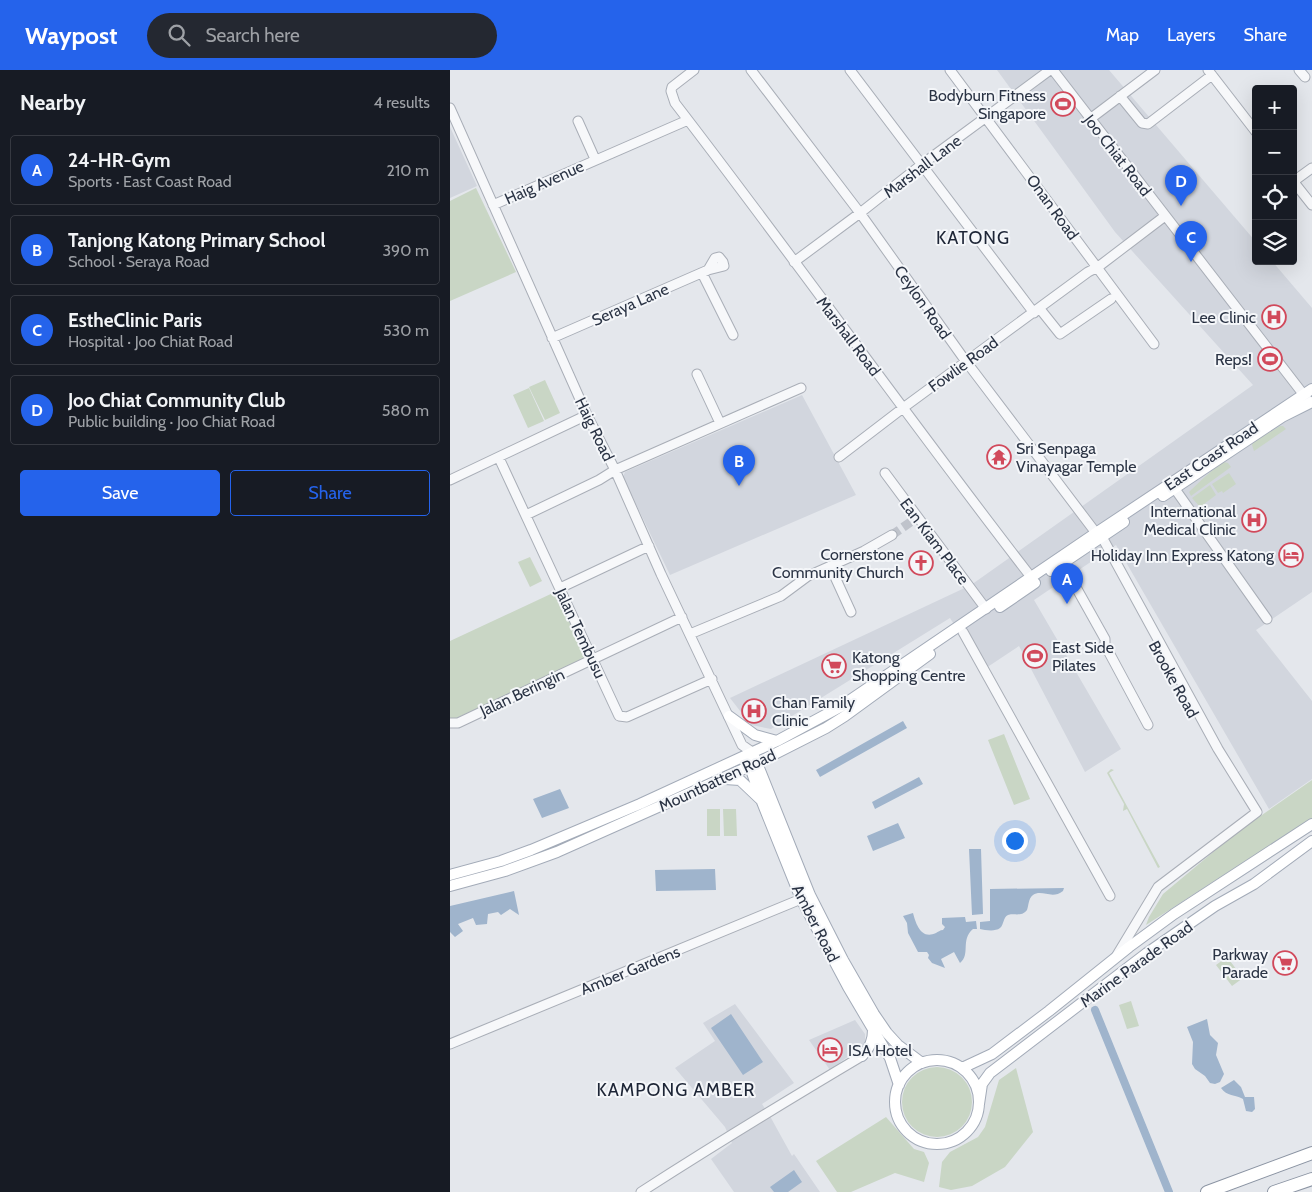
<!DOCTYPE html>
<meta charset="utf-8">
<style>
:root{--surface:#171b24;--page:#242831;--text:#f1f3f6;--muted:#9ea1a6;--line:#363941;--accent:#2563eb}
body{margin:0;font-family:Cabin,sans-serif;background:var(--page);color:var(--text)}
.controls{position:absolute;right:15px;top:15px;display:grid;overflow:hidden;border-radius:5px;box-shadow:0 5px 20px #0002}
.controls button{width:45px;height:45px;display:grid;place-items:center;padding:0;border:0;border-bottom:1px solid var(--line);background:var(--surface);color:var(--text);font:25px sans-serif}
.you{position:absolute;left:564px;top:770px;width:18px;height:18px;margin:-12px;border:4px solid #fff;border-radius:50%;background:#1a73e8;box-shadow:0 0 0 8px #1a73e833}
.badge{display:grid;place-items:center;width:32px;height:32px;border-radius:50%;background:var(--accent);color:#fff;font-size:16px;font-weight:700}
.pin{position:absolute;translate:-50% -41px;filter:drop-shadow(0 1px 2px #0008)}
.pin::after{content:'';position:absolute;top:26px;width:18px;height:15px;background:inherit;clip-path:polygon(0 0,100% 0,50% 100%)}
.list{margin:0;padding:0;list-style:none}
h2{display:flex;justify-content:space-between;align-items:center;height:65px;margin:0;padding:0 20px;font-size:21px}
h2 small{font-size:16px;font-weight:400;color:var(--muted)}
.list li{display:grid;grid-template-columns:32px 1fr auto;gap:15px;align-items:center;box-sizing:border-box;height:70px;margin:0 10px 10px;padding:0 10px;border:1px solid var(--line);border-radius:5px}
.list b{display:block;font-size:19px;white-space:nowrap}
.list p{margin:0;font-size:16px;white-space:nowrap;color:var(--muted)}
.list em{font-size:16px;font-style:normal;color:var(--muted)}
.actions{display:flex;gap:10px;padding:15px 20px}
.actions a{flex:1;padding:11px 0;border:1px solid var(--accent);border-radius:5px;text-align:center;font-size:18px;color:var(--accent)}
.actions .main{background:var(--accent);color:#fff}
.icon{flex:none;width:28px;height:28px;fill:none;stroke:currentColor;stroke-width:2;stroke-linecap:round;stroke-linejoin:round}
.map{position:relative;flex:none;width:862px;height:1122px;overflow:hidden}
header{display:flex;align-items:center;gap:30px;box-sizing:border-box;height:70px;padding:0 25px;background:var(--accent);color:#fff}
header strong{font-size:24px}
nav{display:flex;gap:28px;margin-inline-start:auto;font-size:18px}
.search{width:350px;height:45px;background:var(--page);display:flex;align-items:center;gap:12px;box-sizing:border-box;padding:0 18px;border-radius:28px;color:var(--muted);font-size:19px}
main{display:flex}
aside{flex:1;background:var(--surface)}
.map>svg:first-child{display:block}
</style>
<header>
<strong>Waypost</strong>
<div class="search"><svg class="icon" aria-label="search" viewBox="0 0 24 24"><circle cx="10" cy="10" r="6"/><path d="M15 15l6 6"/></svg>Search here</div>
<nav><a>Map</a><a>Layers</a><a>Share</a></nav>
</header>
<main>
<aside>
<h2>Nearby<small>4 results</small></h2>
<ul class="list">
<li><span class="badge">A</span><div><b>24-HR-Gym</b><p>Sports · East Coast Road</p></div><em>210 m</em></li>
<li><span class="badge">B</span><div><b>Tanjong Katong Primary School</b><p>School · Seraya Road</p></div><em>390 m</em></li>
<li><span class="badge">C</span><div><b>EstheClinic Paris</b><p>Hospital · Joo Chiat Road</p></div><em>530 m</em></li>
<li><span class="badge">D</span><div><b>Joo Chiat Community Club</b><p>Public building · Joo Chiat Road</p></div><em>580 m</em></li>
</ul>
<div class="actions"><a class="main">Save</a><a>Share</a></div>
</aside>
<div class="map">
<svg width="862" height="1122" viewBox="0 0 862 1122">
<rect width="100%" height="100%" fill="#e4e7ec"/>
<path fill="#d2d6de" d="M547,0h112l147,172v19h16l40,47v284l-56,38 56,71v78l-43,30 -153,-264 -82,55 87,149 -36,23 -66,-126 -36,24 -33,-52 -179,111 -20,-4 -21,-27 241,-113 282,-200 -138,-153z
M0,57l27,59 -27,12z
M352,325l54,100 -186,80 -47,-98 2,-5z
M285,934l59,79 -32,21 9,14 21,38 2,-2 26,38h-86l-23,-33 21,-16 -7,-16 -50,-59 40,-27 -12,-18z
M405,950l10,14v10l-35,26 -21,-30z"/>
<path fill="#c9d6c5" d="M26,118l40,84 -66,29v-100z
M95,310l15,33 -15,7 -16,-33z
M79,318l15,33 -16,7 -15,-33z
M830,356h3l3,3 -32,22 -2,-6 1,-3z
M774,392l4,1 3,4 -40,29 -2,-4 2,-2c11,-10 20,-20 33,-28z
M779,403l7,11 -13,9 -1,-2 -4,2 -6,-9z
M760,415l6,10 -16,12 -8,-9z
M80,487l12,24 -12,6 -12,-25z
M105,522l32,66 -137,63v-80z
M554,664l26,65 -16,6 -26,-65z
M661,699l3,1 -5,3 51,94 -2,1 -31,-59 -4,2 1,-7 -17,-31z
M862,710v38l-166,107 3,-8 14,-23 73,-61z
M257,739h13v27h-13z
M273,739h13l1,27h-13z
M777,887l16,21 -11,8 -16,-21z
M681,931l8,25 -12,3 -8,-24z
M452 1032a35 35 0 1 1 70 0a35 35 0 1 1-70 0Z
M566,998l17,64 -28,35 -33,19 -21,4 -12,-3 3,-25 8,-10 28,-15 7,-10 14,-47z
M436,1047l28,32 10,3 5,11 -5,19 -29,-9 -44,19h-14l-21,-31z"/>
<path fill="#9fb4cc" d="M453,651l4,7 -87,49 -4,-7z
M469,707l4,7 -48,25 -3,-7z
M110,719l9,19 -27,10 -9,-19z
M448,753l7,15 -32,13 -6,-15z
M519,779h12l2,65 -11,1z
M265,799l1,21 -60,1 -1,-21z
M614,818l-1,3c-11,9 -21,-2 -30,4 -5,4 -4,10 -6,15 -5,7 -12,3 -19,5 -5,2 -4,10 -8,13 -5,4 -15,2 -20,1v-7l10,-1v-32z
M64,821l5,24 -9,-6 -9,6 -3,-3 -10,2 -1,10 -11,1 -3,-7 -15,6 5,7 -8,6 -5,-5v-26z
M463,843c3,11 8,27 23,20 2,-1 4,-3 7,-3l2,-3 -3,-3v-6l23,-1 1,5 10,-1 1,8h-4c-13,11 -2,25 -13,34l-6,-11 -13,7 4,9 -13,-5 -4,-5 1,-3 -2,-3h-9l-10,-19 -1,-10 -4,-7z
M281,944l32,48 -20,13 -32,-47z
M757,949l3,16 8,8 -2,12 8,19 -4,8 -5,2 -5,-1 -5,-7 -10,-7 -3,-5 1,-22 -6,-15z
M784,1010l7,7 4,10h9l1,12 -3,3 -6,-1 -3,-12c-8,-5 -16,-2 -22,-11z
M344,1100l8,12 -14,10h-14l-4,-5z"/>
<g fill="none" stroke-linecap="round" stroke-linejoin="round">
<path stroke="#9fb4cc" stroke-width="8" d="M645,940l74,182"/>
<path stroke="#bfc3cb" stroke-width="9" stroke-dasharray="9 4.5" stroke-linecap="butt" d="M442,465l20,-14"/>
<g stroke="#a9aeb7" stroke-width="11">
<path id="minor" d="M244,0l-22,17 -1,4 4,12c121,157 235,318 356,474
M301,0l109,143 102,143 134,177
M400,0l184,243
M500,0l204,274
M603,0l254,329
M758,0l48,62
M849,0l6,7
M670,26l22,27 6,1 64,-49
M0,38l137,307 28,55 46,104 81,171 10,7
M640,49l65,-49
M128,51l17,38
M843,111l19,24
M844,111l18,-13
M43,135l195,-85
M344,192l66,-49 61,-48 129,-95
M252,203l31,62
M590,239l20,25 51,-35
M102,268l156,-68 16,-4 -1,-4 -4,-5 -4,1 -7,12
M247,304l23,49
M389,387l64,-49 185,-136 10,-5 67,-51
M49,388l120,258 8,1 85,-38
M435,403l101,136
M0,410l137,-65
M725,419l92,130
M76,445l73,-35 16,-10 186,-82
M652,467l116,212 39,63 -99,75 -41,68
M613,494l42,75v6l43,80
M380,496l21,46
M110,518l89,-42
M513,562l147,264
M240,564l91,-38 27,-20 56,-25 28,-16
M0,653h8l224,-106
M0,974l356,-147
M191,1122c73,-47 147,-92 221,-136"/>
</g>
<g stroke="#a3abb8" stroke-width="12">
<path id="major" d="M713,426l119,-79 30,-15
M601,501l73,-49
M550,537l35,-24
M279,646l26,19 22,6
M305,688l55,137 33,65 31,54 13,19 11,12 24,18
M298,691l14,41 39,97 47,88 42,71 9,27
M275,709l15,1 20,19
M0,805l51,-14 30,-11 109,-46 137,-63 63,-34 256,-174 216,-144
M0,816l55,-15 52,-19 200,-89 69,-35 19,-12 85,-62
M412,986c8,-9 11,-15 11,-26
M445 1032a42 42 0 1 1 84 0a42 42 0 1 1-84 0Z
M512,998l30,-14 57,-43 80,-64 45,-33 138,-90
M529,1034l3,-20 8,-11 157,-120 68,-47 39,-22 58,-43"/>
</g>
<g stroke="#8b94a3" stroke-width="14">
<path id="highway" d="M757,1122l105,-39
M824,1122l38,-13"/>
</g>
<use href="#minor" stroke="#f7f8fa" stroke-width="9"/>
<use href="#major" stroke="#fff" stroke-width="10"/>
<use href="#highway" stroke="#fff" stroke-width="12"/>
</g>
<defs>
<g id="stadium-ring" transform="scale(1.25)"><circle r="9.5" fill="#f4f6f9" stroke="#d1495b" stroke-width="1.5"/><path d="M0-5a6.5 5 0 1 0 0 10a6.5 5 0 1 0 0-10ZM-3.5-1.8h7v3.6h-7Z" fill="#d1495b"/></g>
<g id="hospital-ring" transform="scale(1.25)"><circle r="9.5" fill="#f4f6f9" stroke="#d1495b" stroke-width="1.5"/><path d="M-5-5h3v3.5h4V-5h3V5h-3V1.5h-4V5h-3Z" fill="#d1495b"/></g>
<g id="temple-ring" transform="scale(1.25)"><circle r="9.5" fill="#f4f6f9" stroke="#d1495b" stroke-width="1.5"/><path d="M0-6L5-2H3V0L6.5 2.5H4V6H1.5V3h-3V6H-4V2.5H-6.5L-3 0V-2H-5Z" fill="#d1495b"/></g>
<g id="hotel-ring" transform="scale(1.25)"><circle r="9.5" fill="#f4f6f9" stroke="#d1495b" stroke-width="1.5"/><path d="M-6-4.5h1.5V1H6V5H4.5V3h-9V5H-6ZM-4 0a1.8 1.8 0 1 1 3.6 0ZM.5 0V-2.5h3Q6-2.5 6 0Z" fill="#d1495b"/></g>
<g id="church-ring" transform="scale(1.25)"><circle r="9.5" fill="#f4f6f9" stroke="#d1495b" stroke-width="1.5"/><path d="M-1.2-6h2.4v3.5h3.3v2.4h-3.3V6h-2.4V-.1h-3.3v-2.4h3.3Z" fill="#d1495b"/></g>
<g id="supermarket-ring" transform="scale(1.25)"><circle r="9.5" fill="#f4f6f9" stroke="#d1495b" stroke-width="1.5"/><path d="M-6-5.5h2.5l.6 2H6L4.5 2H-2.5L-4.4-4H-6ZM-1.5 3.2a1.3 1.3 0 1 0 .1 0ZM3 3.2a1.3 1.3 0 1 0 .1 0Z" fill="#d1495b"/></g>
</defs>
<g fill-rule="evenodd">
<use href="#stadium-ring" x="613" y="34"/>
<use href="#hospital-ring" x="824" y="247"/>
<use href="#stadium-ring" x="820" y="289"/>
<use href="#temple-ring" x="549" y="387"/>
<use href="#hospital-ring" x="804" y="450"/>
<use href="#hotel-ring" x="841" y="485"/>
<use href="#church-ring" x="471" y="493"/>
<use href="#stadium-ring" x="585" y="586"/>
<use href="#supermarket-ring" x="384" y="596"/>
<use href="#hospital-ring" x="304" y="641"/>
<use href="#supermarket-ring" x="835" y="893"/>
<use href="#hotel-ring" x="380" y="980"/>
</g>
<g text-anchor="middle" stroke-width="4" stroke-linejoin="round" paint-order="stroke">
<g font-size="16" fill="#2b3445" stroke="#f4f6f9" text-anchor="end">
<text x="596" y="31">Bodyburn Fitness<tspan x="596" dy="18">Singapore</tspan></text>
<text x="806" y="253">Lee Clinic</text>
<text x="802" y="295">Reps!</text>
<text x="566" y="384" text-anchor="start">Sri Senpaga<tspan x="566" dy="18">Vinayagar Temple</tspan></text>
<text x="786" y="447">International<tspan x="786" dy="18">Medical Clinic</tspan></text>
<text x="454" y="490">Cornerstone<tspan x="454" dy="18">Community Church</tspan></text>
<text x="824" y="491">Holiday Inn Express Katong</text>
<text x="602" y="583" text-anchor="start">East Side<tspan x="602" dy="18">Pilates</tspan></text>
<text x="402" y="593" text-anchor="start">Katong<tspan x="402" dy="18">Shopping Centre</tspan></text>
<text x="322" y="638" text-anchor="start">Chan Family<tspan x="322" dy="18">Clinic</tspan></text>
<text x="818" y="890">Parkway<tspan x="818" dy="18">Parade</tspan></text>
<text x="398" y="986" text-anchor="start">ISA Hotel</text>
</g>
<g font-size="16" fill="#2b3445" stroke="#f4f6f9">
<text transform="translate(668 85) rotate(52)" y="6">Joo Chiat Road</text>
<text transform="translate(472 96) rotate(-37)" y="6">Marshall Lane</text>
<text transform="translate(94 112) rotate(-24)" y="6">Haig Avenue</text>
<text transform="translate(603 137) rotate(54)" y="6">Onan Road</text>
<text transform="translate(473 232) rotate(55)" y="6">Ceylon Road</text>
<text transform="translate(180 234) rotate(-24)" y="6">Seraya Lane</text>
<text transform="translate(399 266) rotate(53)" y="6">Marshall Road</text>
<text transform="translate(513 294) rotate(-36)" y="6">Fowlie Road</text>
<text transform="translate(145 359) rotate(64)" y="6">Haig Road</text>
<text transform="translate(761 386) rotate(-34)" y="6">East Coast Road</text>
<text transform="translate(485 471) rotate(53)" y="6">Ean Kiam Place</text>
<text transform="translate(131 563) rotate(65)" y="6">Jalan Tembusu</text>
<text transform="translate(724 609) rotate(61)" y="6">Brooke Road</text>
<text transform="translate(72 622) rotate(-25)" y="6">Jalan Beringin</text>
<text transform="translate(267 710) rotate(-25)" y="6">Mountbatten Road</text>
<text transform="translate(366 853) rotate(63)" y="6">Amber Road</text>
<text transform="translate(686 894) rotate(-36)" y="6">Marine Parade Road</text>
<text transform="translate(180 900) rotate(-22)" y="6">Amber Gardens</text>
</g>
<g font-size="18" letter-spacing="1" fill="#1d2536" stroke="#f4f6f9">
<text x="523" y="174">KATONG</text>
<text x="226" y="1026">KAMPONG AMBER</text>
</g>
</g>
</svg>
<div class="controls">
<button>+</button>
<button>−</button>
<button><svg class="icon" aria-label="locate" viewBox="0 0 24 24"><circle cx="12" cy="12" r="6"/><path d="M12 2v4M12 18v4M2 12h4M18 12h4"/></svg></button>
<button><svg class="icon" aria-label="layers" viewBox="0 0 24 24"><path d="M12 4l9 5-9 5-9-5zM3 14l9 5 9-5"/></svg></button>
</div>
<div class="you"></div>
<div class="pin badge" style="left:617px;top:534px">A</div>
<div class="pin badge" style="left:289px;top:416px">B</div>
<div class="pin badge" style="left:741px;top:192px">C</div>
<div class="pin badge" style="left:731px;top:136px">D</div>
</div>
</main>
